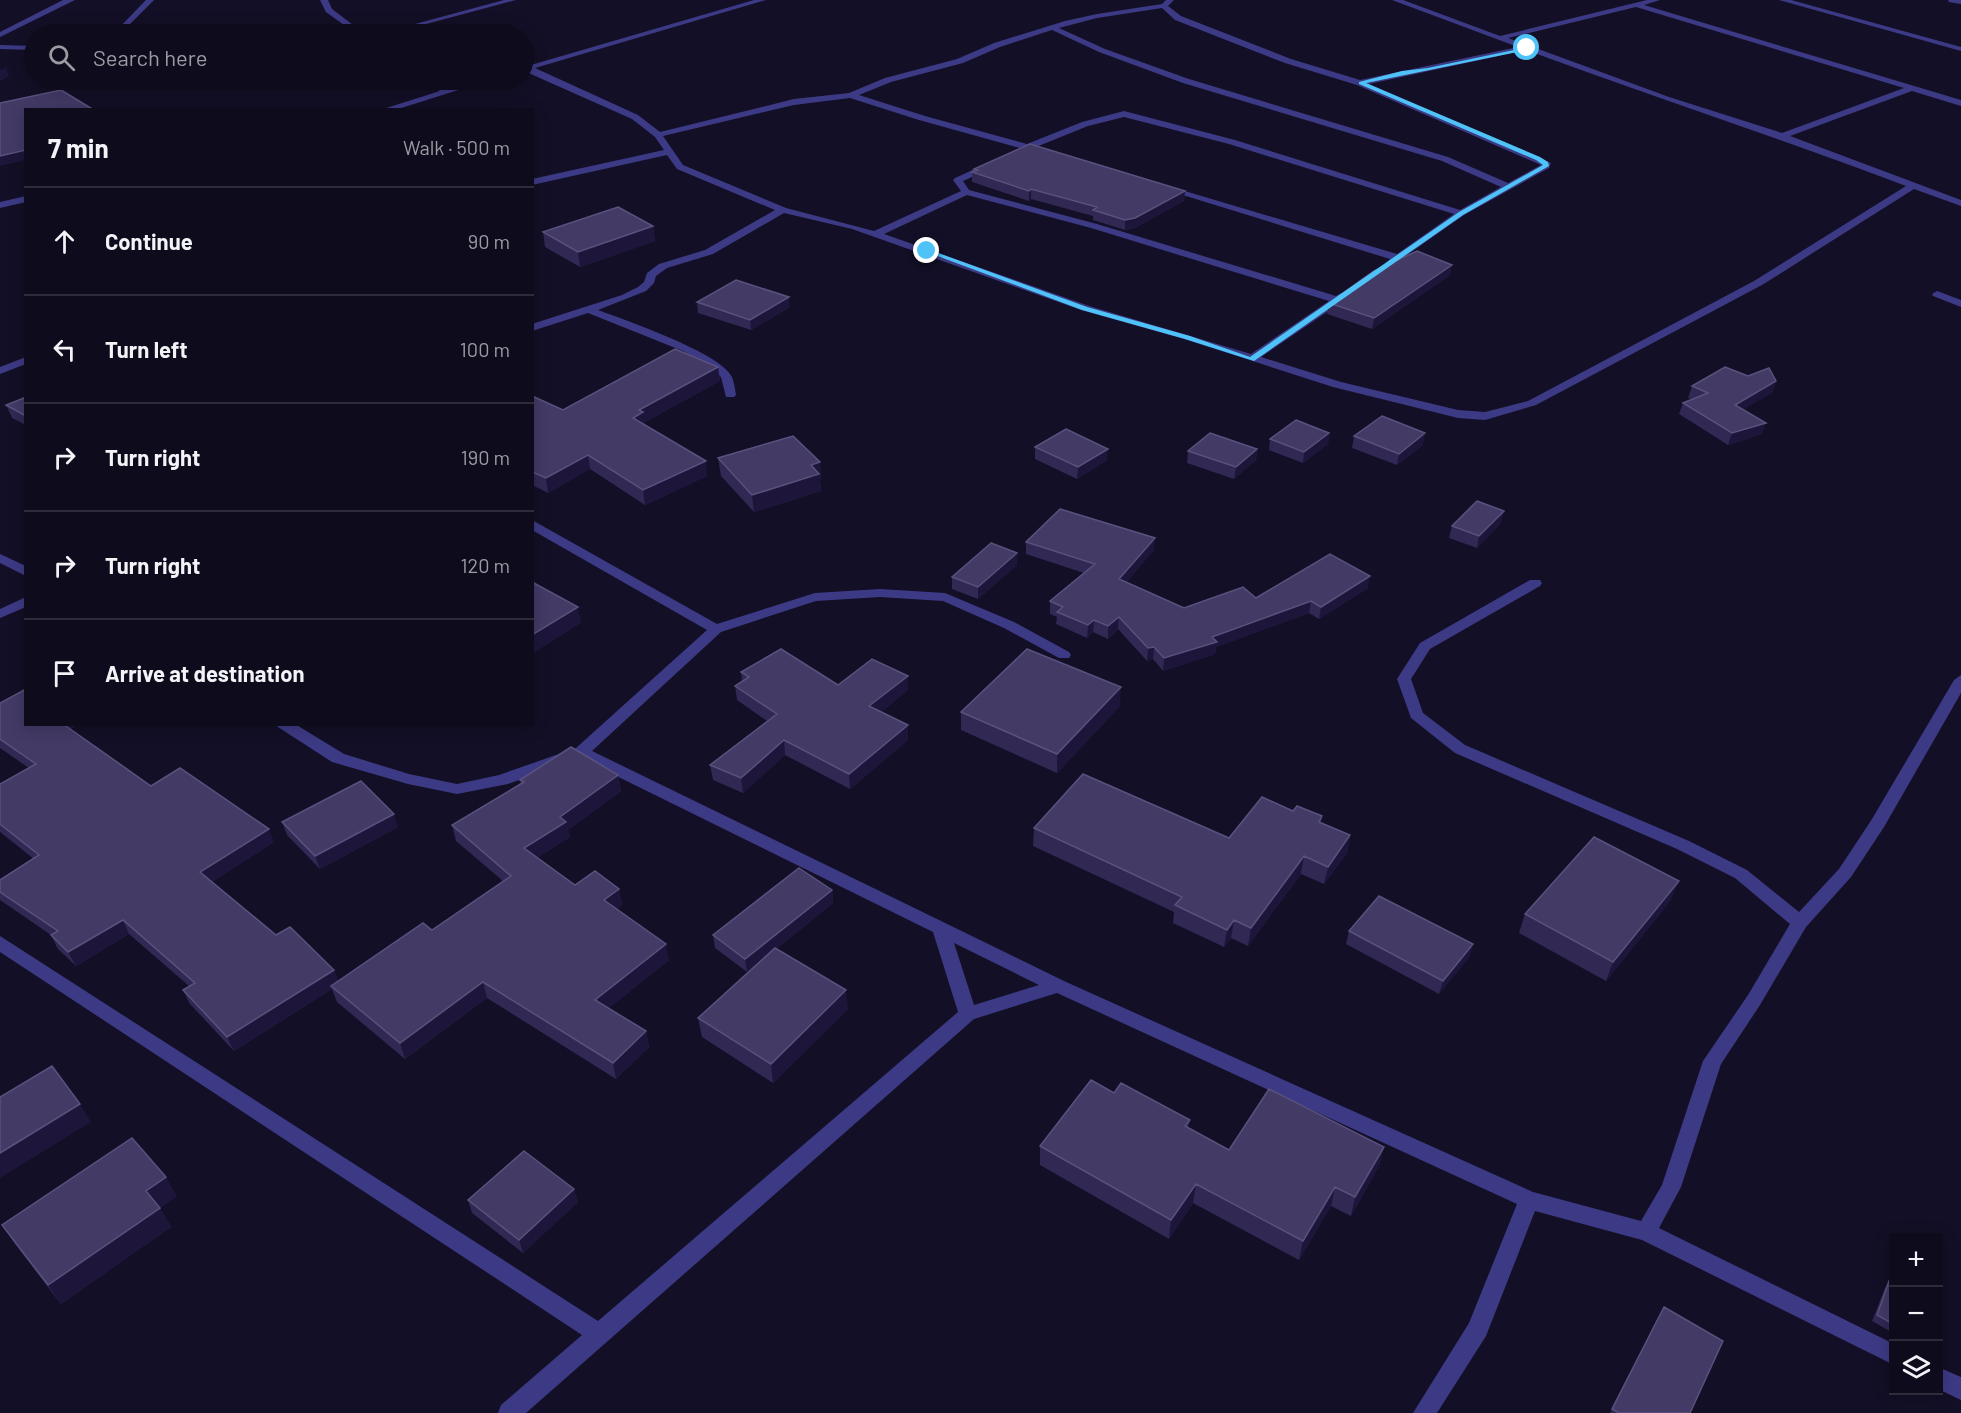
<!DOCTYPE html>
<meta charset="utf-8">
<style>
:root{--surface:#0e0b1c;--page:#1c1929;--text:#f1f3f6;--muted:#9b9ba3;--line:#2e2b3b}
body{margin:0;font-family:Barlow,sans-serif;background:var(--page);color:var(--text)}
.controls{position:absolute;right:18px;bottom:18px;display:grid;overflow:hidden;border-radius:0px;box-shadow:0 3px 15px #0003}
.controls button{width:54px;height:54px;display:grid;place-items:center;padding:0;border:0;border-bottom:2px solid var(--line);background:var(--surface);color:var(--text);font:30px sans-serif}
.stop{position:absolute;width:18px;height:18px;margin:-14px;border:4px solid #4fc3f7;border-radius:50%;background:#fff}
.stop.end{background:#4fc3f7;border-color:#fff;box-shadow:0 2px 6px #0008}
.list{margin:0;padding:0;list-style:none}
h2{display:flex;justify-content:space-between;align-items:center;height:78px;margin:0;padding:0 24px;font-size:26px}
h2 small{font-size:20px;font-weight:400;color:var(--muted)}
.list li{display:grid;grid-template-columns:39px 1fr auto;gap:18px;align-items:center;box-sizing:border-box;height:108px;padding:0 24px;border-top:2px solid var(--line)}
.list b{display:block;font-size:22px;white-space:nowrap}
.list em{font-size:20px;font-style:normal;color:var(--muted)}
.icon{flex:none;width:33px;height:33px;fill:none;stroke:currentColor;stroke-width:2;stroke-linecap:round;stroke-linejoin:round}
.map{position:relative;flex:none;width:1961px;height:1413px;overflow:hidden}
.search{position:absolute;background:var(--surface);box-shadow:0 3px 15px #0003;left:24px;top:24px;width:510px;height:66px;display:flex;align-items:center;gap:15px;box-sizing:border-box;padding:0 21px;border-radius:33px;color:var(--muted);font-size:22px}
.panel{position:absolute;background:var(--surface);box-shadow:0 3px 15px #0003;left:24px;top:108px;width:510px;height:618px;border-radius:0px}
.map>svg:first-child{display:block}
</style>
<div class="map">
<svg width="1961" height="1413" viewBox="0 0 1961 1413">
<rect width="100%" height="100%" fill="#130f26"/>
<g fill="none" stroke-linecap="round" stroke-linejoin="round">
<path fill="#3d3a85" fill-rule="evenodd" d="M63,0h12l-75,37v-5z
M146,0h8l-34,34h-7z
M320,0h8l4,9 33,25h-7l-9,-6 -53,6 3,-2 45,-7 -18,-13z
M504,0h12l-127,34h-11z
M754,0h12l-231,68 103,47 22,17 134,-33 55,-6 36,-15 72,-19 37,-16 71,-22 32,-7 65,-10 4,-4h8l-6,6 13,10 110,43 69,21 158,-33 -126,-47h11l97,36 147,-36h13l-16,5 317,95v6l-49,-15 -122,45 171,64v6l-47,-17 -152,96 -226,120 -51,15 -27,-2 -125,-31 -149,-48 -103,-29 -229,-81 -68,-16 -71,41 -46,14 -11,8 -2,7 -8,8 -48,19c27,10 123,43 134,67 2,5 3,12 4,18l-2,2h-8l-5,-20 -19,-15 -19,-11 -95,-38 -56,18v-7l90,-29 16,-8 6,-5 3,-9 12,-9 46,-14 70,-40 -98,-41 -10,-14 -135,30v-6l132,-29 -9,-13 -23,-18 -108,-48v-4zM1636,7l268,81 -122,45 -113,-36 -161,-59zM1162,8l13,12 110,43 72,22 184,80 -33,18 -60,-26 -259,-78 -84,-30 -46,-21 38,-10zM1052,30l47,22 84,31 259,78 59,26 -41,23 -225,-70 -111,-29 -42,11 -55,22 -102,-28 -66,-21 32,-13 72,-19 37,-16zM1526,50c127,47 254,88 380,136l-152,95 -226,120 -43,11 -27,-2 -117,-28 -80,-25 88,-60v-4h-8l-5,3 -239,-72 -128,-34 -6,-9 31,-14v-4h-6l-33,15 -2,2 8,11 -87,40 -88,-23 -103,-43 -20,-29 131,-31 56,-7 69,22 126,35 3,-1v-4l-12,-3 52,-21 36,-9 105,27 225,70 -57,40 -229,-68 -8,2 230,71 -5,5 5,3 74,-52 85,-47 2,-5 -182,-79zM967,195l124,33 238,73 -78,53 -162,-48 -205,-72z
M1779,0h12l170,47v4z
M1948,0h13v4l-12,-2z
M0,45l34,1v4l-34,-1z
M420,80h9l19,9 31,-9h11l-95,30h-15l60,-19z
M26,196v6l-26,6v-6z
M1937,291l24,9v7l-28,-11 -1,-2z
M26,357v7l-26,10v-7z
M532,520l185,104 98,-31 65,-4 65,4 69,29 55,30 2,3 -2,3h-10l-55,-30 -61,-27 -63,-4 -64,4 -95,31 -129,119 472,230 469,211 108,29 21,-36 41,-124 45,-66 42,-71 -55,-46 -58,-29 -222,-96 -44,-35 -14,-39 23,-36 110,-63h10l2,3 -2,3 -110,63 -19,30 12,34 42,32 224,96 58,29 52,42 40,-43 33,-50 82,-139 7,-5v18l-77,134 -33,50 -45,50 -46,78 -39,59 -40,123 -22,41 235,116v21l-252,-125 -107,-29 -49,125 -49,77h-24l56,-90 48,-119 -460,-211 -83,26 -448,394h-28l3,-8 81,-70 -582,-383v-16l598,385 360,-309 -25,-80 -353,-174 -72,26 -51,10 -49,-10 -76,-22 -54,-35 -2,-3h19l49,30 65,20 48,10 42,-9 77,-27 131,-118 -175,-100zM954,943l85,42 -65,20z
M0,554l26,12v10l-26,-13z
M26,597v10l-26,11v-9z
M1938,1367l23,10v23l-23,-11z"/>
</g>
<path fill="#312854" d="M974,169l211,22 -1,10 -49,27 -10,2 -32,-10v-4l-62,-17 -2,2 -57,-19v-10l2,-1z
M653,226l2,15 -75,26 -35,-20 -2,-15z
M1450,275l-78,54 -45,-15 2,-11z
M697,302l93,5 -39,23 -53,-17z
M718,367l2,14 -75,41v3l62,51 -62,29 -55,-36 -42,24 -16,-8v-89l31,14z
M1748,376l28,5 -4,12 -29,16 19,25 -34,11 -49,-31 4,-11 9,-4 -4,-1 4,-12z
M26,397v28l-14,-7 -6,-13z
M1329,433l-1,11 -25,19 -34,-13 1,-11z
M1354,436l69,9 -26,20 -45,-17z
M1035,447l72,13 -30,19 -42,-20z
M1257,449l-1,11 -22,19 -47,-16 1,-12z
M718,458l102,4 1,18h-1l1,11 -67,21 -33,-36z
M1501,523l-24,25 -28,-10 3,-12z
M1026,542l128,8 -28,32 58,26 72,-10 112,-10 -49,31 -10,-6 -93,34 -1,7 -52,17 -10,-12 -6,2 -29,-32 -10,10 -15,-7 -6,6 -31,-14 1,-7 -7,-3v-13l34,-28 -58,-19z
M1017,553v12l-39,34 -26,-10v-12z
M741,672l97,13 70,5 -27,22 27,13v15l-58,49 -65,-34 -42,38 -30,-13 -3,-15 57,-44 -30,-21 -2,-14 7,-4z
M0,703l26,21h53l-9,5 81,57 123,56 -62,40 64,53 58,35 4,11 94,-51 71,-49 -47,-40 -4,-16 69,-41 -1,-4 98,-5 3,16 -53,39 2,7 -33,21 38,27 44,4 3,16 -5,4 52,51 -60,48 37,23 3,16 -33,32 -129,-81 -82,61 -68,-57 -5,-13 -98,62 -44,-47 -7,-14 6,-4 -60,-52 -53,32 -18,-17 -7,-14 -51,-35v-20l34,-21 -34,-27v-48l29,-16 -29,-20z
M1120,706l-63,67 -96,-43v-18z
M1293,811l29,5 -1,7 29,12 -3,18 -23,31 -23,-10 -53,72 -17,-8 -7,9 -51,-24 1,-11 -141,-66 1,-18 195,10z
M282,822l116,5 -78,42 -33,-34z
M832,890l1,13 -57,46 72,60 -75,74 -71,-46 -4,-19 64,-58 -15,12 -32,-24 -2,-13z
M1671,900l-65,81 -87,-48 6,-19z
M1349,931l124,13 -4,13 -30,37 -93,-50z
M1114,1093l76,27 -2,8 41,22 155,-3 -5,19 -28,50 -20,-10 -32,54 -106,-57 -24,36 -129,-74v-19z
M574,1189l4,13 -55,51 -51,-40 -4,-13z
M177,1196l-17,12 11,19 -110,77 -46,-60 -13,-19z
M1889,1281l4,3v49l-21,-12 13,-33z
M1664,1307l26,106h-80z"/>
<path fill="#1d163a" d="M6,68l3,8 -9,5v-11z
M26,150v10l-26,6v-10z
M1031,189v10l-2,2v-10z
M1185,191l-1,10 -49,27 -10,2v-10z
M653,226l2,15 -75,26 -2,-15z
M1452,265l-2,10 -78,54 2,-11z
M789,297l1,10 -39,23 -1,-10z
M718,367l2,14 -75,41v4l-12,-8 6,-8z
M1776,381l-4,12 -40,23 3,-11z
M1766,423l-4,11 -34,11 4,-12z
M1329,433l-1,11 -25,19 1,-11z
M1425,433l-2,12 -26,20 2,-11z
M1108,449l-1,11 -30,19 1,-12z
M1257,449l-1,11 -22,19 2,-12z
M588,455l2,14 -42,24 -2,-15z
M706,461l1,15 -62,29 -2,-15z
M820,462l1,18h-1l1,11 -67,21 -2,-17 59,-30z
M1504,511l-3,12 -24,25 2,-12z
M1155,538l-1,12 -35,42v-13z
M1017,553v12l-39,34v-12z
M1370,576l-2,12 -49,31 2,-12z
M1311,601l-2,12 -93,34 -1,7 -52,17 1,-13 48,-21z
M578,607l3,16 -49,31v-19z
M1119,617l-1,12 -10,10v-13z
M1094,620l-1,12 -6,6 1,-13z
M1154,647l-1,12 -6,2 1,-13z
M908,676v14l-38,31 -1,-15z
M1121,687l-1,19 -63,67v-19z
M61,724h18l-11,7z
M908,725v15l-58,49 -1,-15z
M784,740l1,15 -42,38 -2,-15z
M618,775l3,16 -53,39 2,7 -42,27 -4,-16 36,-31z
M394,814l4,13 -78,42 -5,-13z
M269,829l5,13 -68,44 -6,-14z
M1350,835l-3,18 -23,31 4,-17z
M1304,856l-3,18 -53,72 3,-18z
M1679,881l-8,19 -65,81 7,-19z
M619,889l3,16 -15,11 -3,-16z
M832,890l1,13 -86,69 -2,-13z
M123,920l6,14 -53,32 -8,-14z
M1234,920l-3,18 -7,9 3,-17z
M666,944l3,16 -70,56 -4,-16z
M1473,944l-4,13 -30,37 4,-13z
M334,970l5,14 -8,2 1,3 -98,62 -7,-14z
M483,982l4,16 -82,61 -5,-16z
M846,990l2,19 -75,74 -2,-19z
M646,1031l3,16 -33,32 -3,-16z
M80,1104l11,18 -91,56v-25z
M1384,1147l-5,19 -28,50 4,-19z
M166,1177l11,19 -17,12 11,19 -110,77 -13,-19 98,-94z
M1196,1184l-3,19 -24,36 2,-19z
M1335,1187l-4,19 -32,54 4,-19z
M574,1189l4,13 -55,51 -4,-13z"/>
<path fill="#433a66" stroke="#5a527e" stroke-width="1.5" d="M61,90l33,20h-68v40l-26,6v-53z
M1030,144l155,47 -50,27 -10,2 -32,-10 4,-3 -66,-18 -2,2 -57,-19 6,-2 -4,-1z
M618,207l35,19 -75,26 -35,-20z
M1417,251l35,14 -78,53 -45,-15 45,-32z
M736,280l53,17 -39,23 -53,-18z
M675,349l43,18 -79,43 4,2 -10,6 73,43 -63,29 -55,-35 -42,23 -14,-6v-76l31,14z
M1725,367l23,9 21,-8 7,13 -41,24 31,18 -34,10 -49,-30 25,-10 -16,-7z
M26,397v19l-20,-11z
M1382,416l43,17 -26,21 -45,-18z
M1296,420l33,13 -25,19 -34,-13z
M1066,429l42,20 -30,18 -43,-20z
M1210,433l47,16 -21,18 -48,-16z
M793,436l27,26 -9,3 8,9 -67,21 -34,-37z
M1477,501l27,10 -25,25 -27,-10z
M1060,509l95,29 -36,41 65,29 59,-21 13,11 74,-44 40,22 -49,31 -10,-6 -99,36 5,5 -53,16 -10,-11 -6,1 -29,-31 -11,9 -14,-6 -6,5 -31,-13 6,-5 -13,-6 45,-37 -69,-22z
M991,543l26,10 -39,34 -26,-10z
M532,582l46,25 -46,28z
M781,649l57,36 34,-26 36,17 -39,30 39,19 -59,49 -65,-34 -43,38 -31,-13 67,-51 -42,-28 14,-9 -8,-5z
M1027,649l94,38 -64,67 -96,-42z
M26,689v35h37l88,62 29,-18 89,61 -69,43 76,63 14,-8 44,43 -107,67 -44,-47 12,-7 -72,-63 -55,32 -17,-17 7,-4 -58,-39v-12l39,-25 -39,-31v-40l36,-20 -36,-25v-36z
M571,747l47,28 -58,42 6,5 -42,26 51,37 20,-14 24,18 -15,11 62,44 -71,56 51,31 -33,32 -130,-81 -83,61 -69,-57 92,-63 9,7 79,-54 -59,-51 72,-43 -4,-2z
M1083,774l146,64 33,-41 31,14 4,-5 25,10 -3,6 31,13 -22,32 -24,-11 -53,72 -17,-8 -7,10 -52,-25 7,-8 -148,-69z
M361,781l33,33 -79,42 -33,-34z
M1594,837l85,44 -66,81 -88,-48z
M799,868l33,22 -87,69 -32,-24z
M1379,896l94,48 -30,37 -94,-50z
M775,948l71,42 -75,74 -73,-46z
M52,1066l28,38 -80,49v-56z
M1091,1080l23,13 7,-10 69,37 -5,6 44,24 40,-61 115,58 -29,50 -20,-10 -32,54 -107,-57 -25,36 -131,-74z
M132,1138l34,39 -20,14 14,17 -112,77 -46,-60z
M524,1151l50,38 -55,51 -51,-40z
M1889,1281l4,3v40l-16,-9z
M1664,1307l59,34 -33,72h-71l-7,-4z"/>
<path fill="#4fc3f7" d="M1528,47l-1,3 -161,33 174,74 8,5 1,4 -86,49 -209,146 -69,-22 -103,-29 -158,-59 6,-1 157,57 103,29 60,21 209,-145 84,-47 -7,-5 -177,-76v-2l43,-11 26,-3z"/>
</svg>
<div class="controls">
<button>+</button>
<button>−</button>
<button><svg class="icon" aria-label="layers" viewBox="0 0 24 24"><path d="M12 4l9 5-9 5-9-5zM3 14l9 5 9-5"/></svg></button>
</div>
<div class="stop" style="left:1527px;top:48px"></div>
<div class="stop end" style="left:927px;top:251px"></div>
<div class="search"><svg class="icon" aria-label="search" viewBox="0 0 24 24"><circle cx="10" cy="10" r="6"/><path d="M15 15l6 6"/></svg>Search here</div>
<section class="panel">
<h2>7 min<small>Walk · 500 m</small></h2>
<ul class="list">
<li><svg class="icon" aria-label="ahead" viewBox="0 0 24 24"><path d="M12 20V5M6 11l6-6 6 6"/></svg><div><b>Continue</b></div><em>90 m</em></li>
<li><svg class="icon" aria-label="left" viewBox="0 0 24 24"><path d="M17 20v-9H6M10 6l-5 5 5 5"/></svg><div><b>Turn left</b></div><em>100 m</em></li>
<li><svg class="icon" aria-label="right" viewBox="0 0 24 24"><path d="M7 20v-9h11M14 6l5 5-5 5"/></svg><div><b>Turn right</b></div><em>190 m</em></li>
<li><svg class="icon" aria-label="right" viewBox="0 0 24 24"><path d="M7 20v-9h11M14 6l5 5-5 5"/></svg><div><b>Turn right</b></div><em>120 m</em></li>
<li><svg class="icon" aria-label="arrive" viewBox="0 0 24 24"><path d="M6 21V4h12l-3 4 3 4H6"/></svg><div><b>Arrive at destination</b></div></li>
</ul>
</section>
</div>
